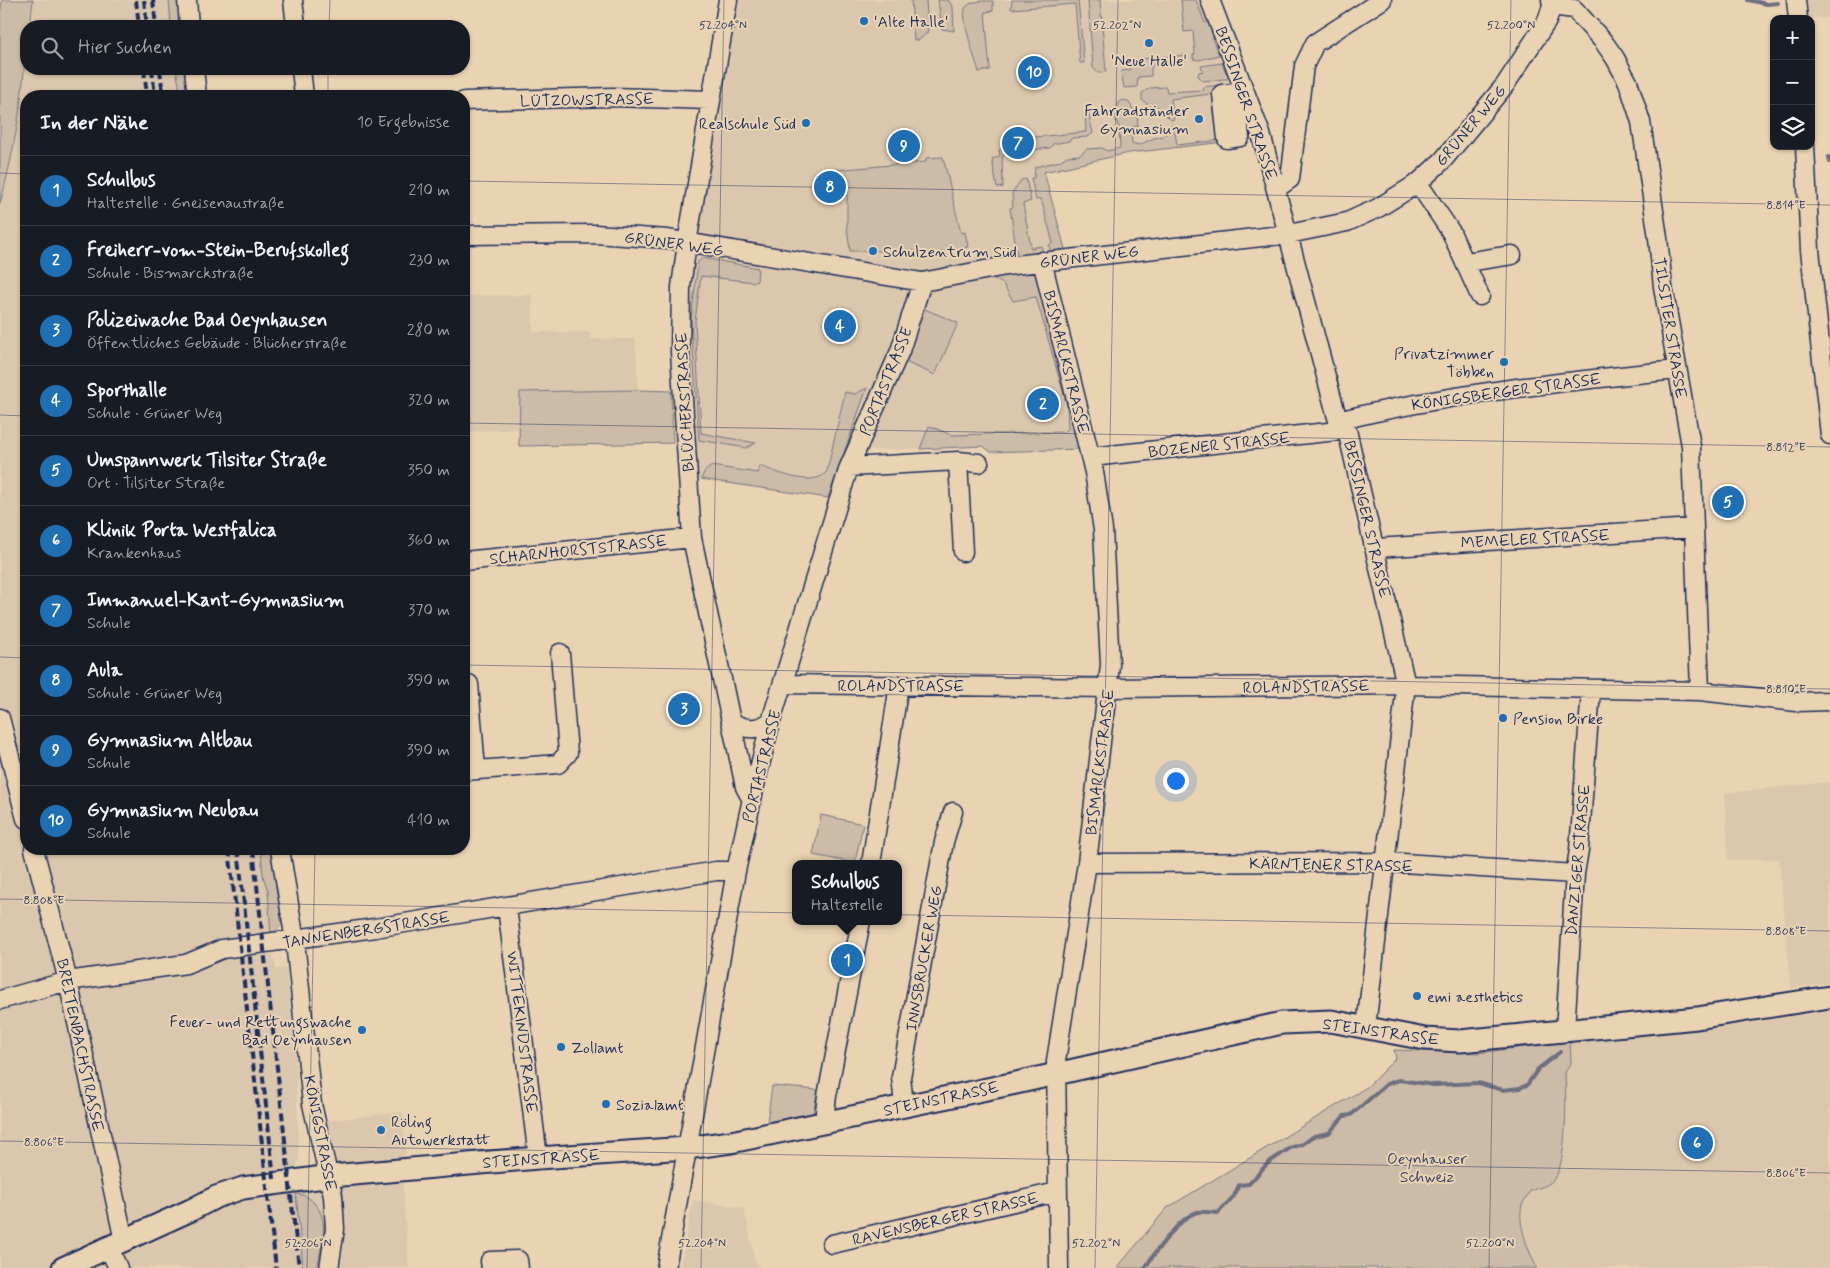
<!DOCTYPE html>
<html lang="de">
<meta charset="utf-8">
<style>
:root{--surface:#171b24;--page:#242831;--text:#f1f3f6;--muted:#9ea1a6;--line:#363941;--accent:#1f6fb2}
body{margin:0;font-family:Mynerve,sans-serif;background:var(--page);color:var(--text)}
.controls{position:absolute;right:15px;top:15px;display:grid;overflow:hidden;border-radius:10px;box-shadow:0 1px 4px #0004}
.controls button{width:45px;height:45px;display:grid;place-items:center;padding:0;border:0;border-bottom:1px solid var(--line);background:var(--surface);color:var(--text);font:25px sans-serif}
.you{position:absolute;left:1175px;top:780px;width:18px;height:18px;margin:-12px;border:4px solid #fff;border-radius:50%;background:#1a73e8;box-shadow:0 0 0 8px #1a73e833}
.badge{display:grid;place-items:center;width:32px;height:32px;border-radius:50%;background:var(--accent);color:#fff;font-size:16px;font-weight:700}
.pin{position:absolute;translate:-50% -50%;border:2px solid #fff;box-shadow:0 1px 5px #0006}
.popup{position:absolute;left:792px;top:860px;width:110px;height:65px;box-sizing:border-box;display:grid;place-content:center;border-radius:10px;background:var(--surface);filter:drop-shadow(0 1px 4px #0005);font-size:16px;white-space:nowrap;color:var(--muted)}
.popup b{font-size:19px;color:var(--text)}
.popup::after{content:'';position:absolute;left:50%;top:100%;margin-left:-10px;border:10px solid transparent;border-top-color:var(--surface)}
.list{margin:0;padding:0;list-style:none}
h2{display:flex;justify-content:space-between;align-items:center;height:65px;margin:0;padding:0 20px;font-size:21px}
h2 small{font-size:16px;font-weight:400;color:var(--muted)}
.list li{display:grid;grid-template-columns:32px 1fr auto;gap:15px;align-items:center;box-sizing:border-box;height:70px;padding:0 20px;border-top:1px solid var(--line)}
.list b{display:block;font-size:19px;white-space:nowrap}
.list p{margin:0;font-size:16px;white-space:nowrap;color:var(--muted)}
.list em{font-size:16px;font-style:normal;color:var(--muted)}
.icon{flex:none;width:28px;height:28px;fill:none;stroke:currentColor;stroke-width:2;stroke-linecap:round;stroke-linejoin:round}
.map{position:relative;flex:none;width:1830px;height:1268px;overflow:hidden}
.search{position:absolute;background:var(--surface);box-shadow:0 1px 4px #0004;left:20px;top:20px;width:450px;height:55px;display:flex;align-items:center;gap:12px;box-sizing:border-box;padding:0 18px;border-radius:20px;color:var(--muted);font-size:19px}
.panel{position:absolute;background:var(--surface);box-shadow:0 1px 4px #0004;left:20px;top:90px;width:450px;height:765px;border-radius:20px}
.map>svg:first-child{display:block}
</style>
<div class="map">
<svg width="1830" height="1268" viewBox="0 0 1830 1268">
<rect width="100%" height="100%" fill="#ead3b3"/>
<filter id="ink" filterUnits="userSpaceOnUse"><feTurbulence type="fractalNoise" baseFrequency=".02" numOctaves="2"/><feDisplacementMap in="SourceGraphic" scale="10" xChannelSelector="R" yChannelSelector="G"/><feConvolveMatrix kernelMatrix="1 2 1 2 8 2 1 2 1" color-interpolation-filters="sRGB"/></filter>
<g filter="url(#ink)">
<path fill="#dbc7ad" d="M33,0h136l2,26h-141z
M733,0h472l54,138 -130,15 -85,19 21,77 -27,7 38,174 -85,22 -8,-6 -130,5 -16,48 -147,-21 -7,-126 7,-109z
M1804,0h26v18h-25z
M26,57v12h150l5,27h-155v753h235l2,27 5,15 4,62 4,16 10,-1 9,81 4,109 -5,16 19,-10 24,-6 -9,-17 -6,-20 81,-9 3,50 -5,1 8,105h-92l7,-47 -6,-14 -21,-13 6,74h-303v-1064l7,-27z
M532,295l1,37h58v7h45l2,51 -118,2 -1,37 -55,3v-136z
M1830,782v201l-39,5 -12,-129 -51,1 -3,-67z
M1830,1011v257h-293l-8,-15 -6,-22 -1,-25 8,-15 16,-5 9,-7 10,-38v-69l6,-8 -1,-23 147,-13z
M693,1200l51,8 11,52 4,8h-79z"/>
<path fill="#ccbba7" stroke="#747582" d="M2,0h31l-3,26h-4c0,58 -11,123 -26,178v-187z
M169,0h11l3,26h-12z
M911,0h15l2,32 -9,8h-5z
M938,0h10l5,7 1,24 -12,-2z
M1012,0h66l6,63h-4l-5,-59 -64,5z
M1088,0h12l6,72 -8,1 -5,-5z
M1181,0h15l9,23 8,-2 6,14 -7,3 7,17 -20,5 -6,-1v-4l2,-1 -2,-23 -9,1z
M993,1v10l-8,1 5,58 -11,2c-3,-11 -20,-57 -13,-65 6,-7 19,-6 27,-6z
M1186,55v5l-30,3 -5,5v8l-13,1 -1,10 -13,1 -3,-17 9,-1 -1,-10z
M1222,63l4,10 7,-2 3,7 -33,3 -5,-5 1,-4 4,-1 -2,-5z
M176,69h12l3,27h-10z
M1238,83l-3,8 -64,8 3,20 -3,1 -16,-16h-8l-5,-4v-7l8,-5 16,-1 1,5 37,-2 -1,-3z
M1124,100l4,1 9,14 1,11 -7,1 1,16 7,2 15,-7 10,-2 7,-10 3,-1 3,20 63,-7 -2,-20 13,-2 8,22 -130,15 -85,19 21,77 -14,4 -2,-8 4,-2 -12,-44 -5,1 -5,-22h3l1,-11 25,-6 7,-5 13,-1 7,-6 15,-1 5,3 13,-3 -1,-21 -4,-9 4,-16z
M1085,112h3l5,21 -5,4 -16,1 -3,3 -16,3 -3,4 -18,2 -7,-7v-5l61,-6z
M1012,149l-10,8 1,30 -6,1 -5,-29 8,-3 -1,-6z
M943,157l18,76 4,-1 3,15 -37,7 -17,-3h-64l-3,-24v-43l-10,-1 -2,-13 91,-8v-4z
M1026,179l5,22 -8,3 8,44 10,-2 3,9 -26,7 -8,-54 3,-1 -1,-14 9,-13z
M703,258l55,10 -1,13 -3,1 -53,-6 -6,45 6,112 55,10 -10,5 -47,-8 -8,-120 7,-58z
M1040,267l41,182 -90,3 -8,-6 -63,3 9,-23 23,9 112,-3 4,-3 -1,-23 -31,-109 -23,4 -10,-17 -10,-6 -2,-4z
M920,307l38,16 -23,52 -37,-16z
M867,388l-39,110 -127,-19 4,-8 7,-5 46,7 2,-7c17,6 54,23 67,5l18,-79 10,2z
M638,390l33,1 2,52 -154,3 1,-54z
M821,815l42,9 -8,39 -42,-8z
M261,849h13l9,63v12l-12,11 -3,-44 -5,-15z
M1570,1041l1,23 -6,8c1,22 3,91 -11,107 -5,7 -16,9 -24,12 -2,4 -6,10 -8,14 -5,19 7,47 15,63h-420l50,-60 200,-121 29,-29 -2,-8 84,3z
M772,1086l46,4 -5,23 -46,9z
M296,1194c7,0 13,3 18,9 17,18 7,43 3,65h-14z"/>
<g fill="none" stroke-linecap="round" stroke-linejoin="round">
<path stroke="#6d7080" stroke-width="4" d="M1748,0l19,4 11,-1
M1829,157l1,5
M1145,1268c9,-14 36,-53 53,-56 6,-1 13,1 20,1l16,-17 5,-11 10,-1 19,-21 22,-15 13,-4 11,-8 15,-3 15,-17 7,-1 36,-31 12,-4 35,5 44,-2 25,7 17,-2 7,-3 11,-16 22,-17"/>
<g stroke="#1b2f5e" stroke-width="21">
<path id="minor" d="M187,0l2,26
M293,0l3,26
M728,0l-41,243 -6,44 -1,65 12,186 53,249 7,13
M1210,0l51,134 77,287 9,9 59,255 -40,342
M1796,0l2,19
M1552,6l22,3 29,32 12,17 13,24 13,40 17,116 5,49 28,159 9,245
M194,69l3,27
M301,69l3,27
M1235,92l5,45 -13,2 -5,-45z
M464,101l148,-4 98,3
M1805,146l5,104 20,185
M1418,183l33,49 29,64
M1277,188l13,-9 14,-113 11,-23 67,-43
M464,235l131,-1 73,5 254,43 84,-16 283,-32 58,-12 31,-14 40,-25 25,-23 62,-75 42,-64 5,-15 -1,-6
M1042,261l52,211 9,58 7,135 -23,198 -31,198 3,207
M1467,262l45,-7
M1338,421c111,-28 225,-39 338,-51
M1091,457l256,-27
M958,461l5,91
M849,467l109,-6 21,2
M1376,548l318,-20
M464,561l228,-23
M469,684l7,86
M783,684l326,4 297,-3 294,6 96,11 34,-1
M0,718l26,101
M731,722c15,8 26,9 40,-1
M464,771l94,-7 10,-11 -8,-100
M34,849l34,132 56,260
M280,849l15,92 17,163 21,92 2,33 -6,39
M1087,863l300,-1 188,12
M871,864l28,-179
M507,907l31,251
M0,1000l68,-19 118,-17 36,-15 153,-21 341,-57h20
M1565,1030l10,-156 4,-24 12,-160
M904,1105l-3,-28 43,-235 9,-30
M827,1122l-2,-11 2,-15 34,-175
M832,1244l225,-52
M109,1248l9,20
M491,1268l-1,-7 28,-1 1,8
M666,1268l70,-397 20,-90 15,-60 78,-254 51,-116 22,-69"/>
</g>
<g stroke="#1b2f5e" stroke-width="25">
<path id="major" d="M63,1268l128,-58 25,-13 27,-9 88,-12 207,-18 149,-10 44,-6 285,-59 266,-60 49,-2 94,18 35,2 237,-23 133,-21"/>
</g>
<use href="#minor" stroke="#ead3b3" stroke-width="18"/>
<use href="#major" stroke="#ead3b3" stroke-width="21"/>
<path stroke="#1b2f5e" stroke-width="4" stroke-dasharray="8 4" stroke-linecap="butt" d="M136,0l3,26
M144,0l3,26
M153,0l3,26
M144,69l3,27
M152,69l3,27
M160,69l3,27
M229,849l47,419
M238,849l36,330
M253,849l46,419"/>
</g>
</g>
<path fill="none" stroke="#1b2f5e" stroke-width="1" stroke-opacity="0.45" d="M329,26l1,-26M328,96v-27M0,173l26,1M464,181l1366,24M0,415l26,1M464,423l1366,24M0,657l26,1M464,665l1366,24M0,899l1830,32M0,1141l1830,32M307,1268l8,-419M701,1268l23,-1268M1095,1268l23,-1268M1489,1268l22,-1268"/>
<g fill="#1f6fb2" stroke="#ead3b3" stroke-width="2">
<circle cx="864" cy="21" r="5"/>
<circle cx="1149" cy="43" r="5"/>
<circle cx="1199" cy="119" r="5"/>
<circle cx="806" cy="123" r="5"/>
<circle cx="873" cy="251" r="5"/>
<circle cx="1504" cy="362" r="5"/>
<circle cx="1503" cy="718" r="5"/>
<circle cx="1417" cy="996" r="5"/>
<circle cx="362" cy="1030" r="5"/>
<circle cx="561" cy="1047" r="5"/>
<circle cx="606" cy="1104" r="5"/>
<circle cx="381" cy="1130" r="5"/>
</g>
<g text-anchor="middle" stroke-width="4" stroke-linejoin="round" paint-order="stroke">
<g font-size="16" fill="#1b2f5e" stroke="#ead3b3" text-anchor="start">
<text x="874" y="27">'Alte Halle'</text>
<text x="1149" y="66" text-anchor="middle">'Neue Halle'</text>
<text x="1189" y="116" text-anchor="end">Fahrradständer<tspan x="1189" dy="18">Gymnasium</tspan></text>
<text x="796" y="129" text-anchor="end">Realschule Süd</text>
<text x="883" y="257">Schulzentrum Süd</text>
<text x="1494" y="359" text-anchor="end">Privatzimmer<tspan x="1494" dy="18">Többen</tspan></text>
<text x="1513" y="724">Pension Birke</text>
<text x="1427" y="1002">emi aesthetics</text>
<text x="352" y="1027" text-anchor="end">Feuer- und Rettungswache<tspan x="352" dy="18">Bad Oeynhausen</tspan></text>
<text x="571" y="1053">Zollamt</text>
<text x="616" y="1110">Sozialamt</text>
<text x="391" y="1127">Röling<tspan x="391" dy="18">Autowerkstatt</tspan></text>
</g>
<g font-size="16" fill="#1b2f5e" stroke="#ead3b3">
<text transform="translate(587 99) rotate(-1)" y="6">LÜTZOWSTRASSE</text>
<text transform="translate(1247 103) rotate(71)" y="6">BESSINGER STRASSE</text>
<text transform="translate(1470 125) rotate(-50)" y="6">GRÜNER WEG</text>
<text transform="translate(674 243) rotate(8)" y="6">GRÜNER WEG</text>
<text transform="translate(1089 256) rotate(-7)" y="6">GRÜNER WEG</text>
<text transform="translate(1671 328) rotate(81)" y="6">TILSITER STRASSE</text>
<text transform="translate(1067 362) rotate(76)" y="6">BISMARCKSTRASSE</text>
<text transform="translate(885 381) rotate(-68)" y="6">PORTASTRASSE</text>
<text transform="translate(1506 391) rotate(-8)" y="6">KÖNIGSBERGER STRASSE</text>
<text transform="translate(684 402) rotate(-93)" y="6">BLÜCHERSTRASSE</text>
<text transform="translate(1219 444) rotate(-6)" y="6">BOZENER STRASSE</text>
<text transform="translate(1368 519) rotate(77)" y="6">BESSINGER STRASSE</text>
<text transform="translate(1535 538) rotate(-3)" y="6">MEMELER STRASSE</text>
<text transform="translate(578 549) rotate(-6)" y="6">SCHARNHORSTSTRASSE</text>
<text x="901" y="691">ROLANDSTRASSE</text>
<text transform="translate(1306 686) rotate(-1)" y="6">ROLANDSTRASSE</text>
<text transform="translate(1099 762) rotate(-83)" y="6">BISMARCKSTRASSE</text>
<text transform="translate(761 766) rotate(-76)" y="6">PORTASTRASSE</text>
<text transform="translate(1577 860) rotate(-85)" y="6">DANZIGER STRASSE</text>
<text transform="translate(1331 864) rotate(1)" y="6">KÄRNTENER STRASSE</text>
<text transform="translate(366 929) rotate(-9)" y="6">TANNENBERGSTRASSE</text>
<text transform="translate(923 958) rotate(-80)" y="6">INNSBRUCKER WEG</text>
<text transform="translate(1381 1031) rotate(8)" y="6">STEINSTRASSE</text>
<text transform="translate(523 1032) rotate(83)" y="6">WITTEKINDSTRASSE</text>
<text transform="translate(81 1045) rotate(78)" y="6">BREITENBACHSTRASSE</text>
<text transform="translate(941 1098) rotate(-12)" y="6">STEINSTRASSE</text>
<text transform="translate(321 1133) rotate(79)" y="6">KÖNIGSTRASSE</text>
<text transform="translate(541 1158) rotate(-4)" y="6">STEINSTRASSE</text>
<text transform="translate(945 1218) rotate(-13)" y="6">RAVENSBERGER STRASSE</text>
</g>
<g font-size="16" fill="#364469" stroke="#ead3b3">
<text x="1427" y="1164">Oeynhauser<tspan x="1427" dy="18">Schweiz</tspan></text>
</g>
</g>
<g font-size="12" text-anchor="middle" fill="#1b2f5e" stroke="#ead3b3" stroke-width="4" stroke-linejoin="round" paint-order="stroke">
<text x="723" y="29">52.204°N</text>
<text x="1117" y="29">52.202°N</text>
<text x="1511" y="29">52.200°N</text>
<text x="1786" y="209">8.814°E</text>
<text x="1786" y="451">8.812°E</text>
<text x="1786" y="693">8.810°E</text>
<text x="44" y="904">8.808°E</text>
<text x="1786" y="935">8.808°E</text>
<text x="44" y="1146">8.806°E</text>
<text x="1786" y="1177">8.806°E</text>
<text x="308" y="1247">52.206°N</text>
<text x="702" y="1247">52.204°N</text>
<text x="1096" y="1247">52.202°N</text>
<text x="1490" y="1247">52.200°N</text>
</g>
</svg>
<div class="controls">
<button>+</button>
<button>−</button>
<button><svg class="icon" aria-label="layers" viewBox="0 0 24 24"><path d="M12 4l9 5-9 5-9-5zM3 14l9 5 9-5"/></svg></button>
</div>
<div class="you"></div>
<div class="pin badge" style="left:847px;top:960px">1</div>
<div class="popup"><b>Schulbus</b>Haltestelle</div>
<div class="pin badge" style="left:1043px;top:404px">2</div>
<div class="pin badge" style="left:684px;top:709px">3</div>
<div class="pin badge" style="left:840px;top:326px">4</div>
<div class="pin badge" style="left:1728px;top:502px">5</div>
<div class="pin badge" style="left:1697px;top:1143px">6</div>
<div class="pin badge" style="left:1018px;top:143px">7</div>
<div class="pin badge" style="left:830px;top:187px">8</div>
<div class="pin badge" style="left:904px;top:146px">9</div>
<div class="pin badge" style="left:1034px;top:72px">10</div>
<div class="search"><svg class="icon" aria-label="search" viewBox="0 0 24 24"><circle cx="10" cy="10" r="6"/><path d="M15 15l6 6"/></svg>Hier suchen</div>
<section class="panel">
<h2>In der Nähe<small>10 Ergebnisse</small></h2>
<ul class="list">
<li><span class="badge">1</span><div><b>Schulbus</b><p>Haltestelle · Gneisenaustraße</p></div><em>210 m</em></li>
<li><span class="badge">2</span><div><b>Freiherr-vom-Stein-Berufskolleg</b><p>Schule · Bismarckstraße</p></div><em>230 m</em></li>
<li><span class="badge">3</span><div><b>Polizeiwache Bad Oeynhausen</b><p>Öffentliches Gebäude · Blücherstraße</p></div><em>280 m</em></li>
<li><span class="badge">4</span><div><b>Sporthalle</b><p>Schule · Grüner Weg</p></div><em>320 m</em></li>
<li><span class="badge">5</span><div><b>Umspannwerk Tilsiter Straße</b><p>Ort · Tilsiter Straße</p></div><em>350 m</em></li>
<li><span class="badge">6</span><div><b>Klinik Porta Westfalica</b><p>Krankenhaus</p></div><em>360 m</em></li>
<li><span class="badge">7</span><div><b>Immanuel-Kant-Gymnasium</b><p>Schule</p></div><em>370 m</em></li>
<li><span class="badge">8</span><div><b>Aula</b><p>Schule · Grüner Weg</p></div><em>390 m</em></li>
<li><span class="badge">9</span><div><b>Gymnasium Altbau</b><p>Schule</p></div><em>390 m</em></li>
<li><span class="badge">10</span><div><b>Gymnasium Neubau</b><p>Schule</p></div><em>410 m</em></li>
</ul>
</section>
</div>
